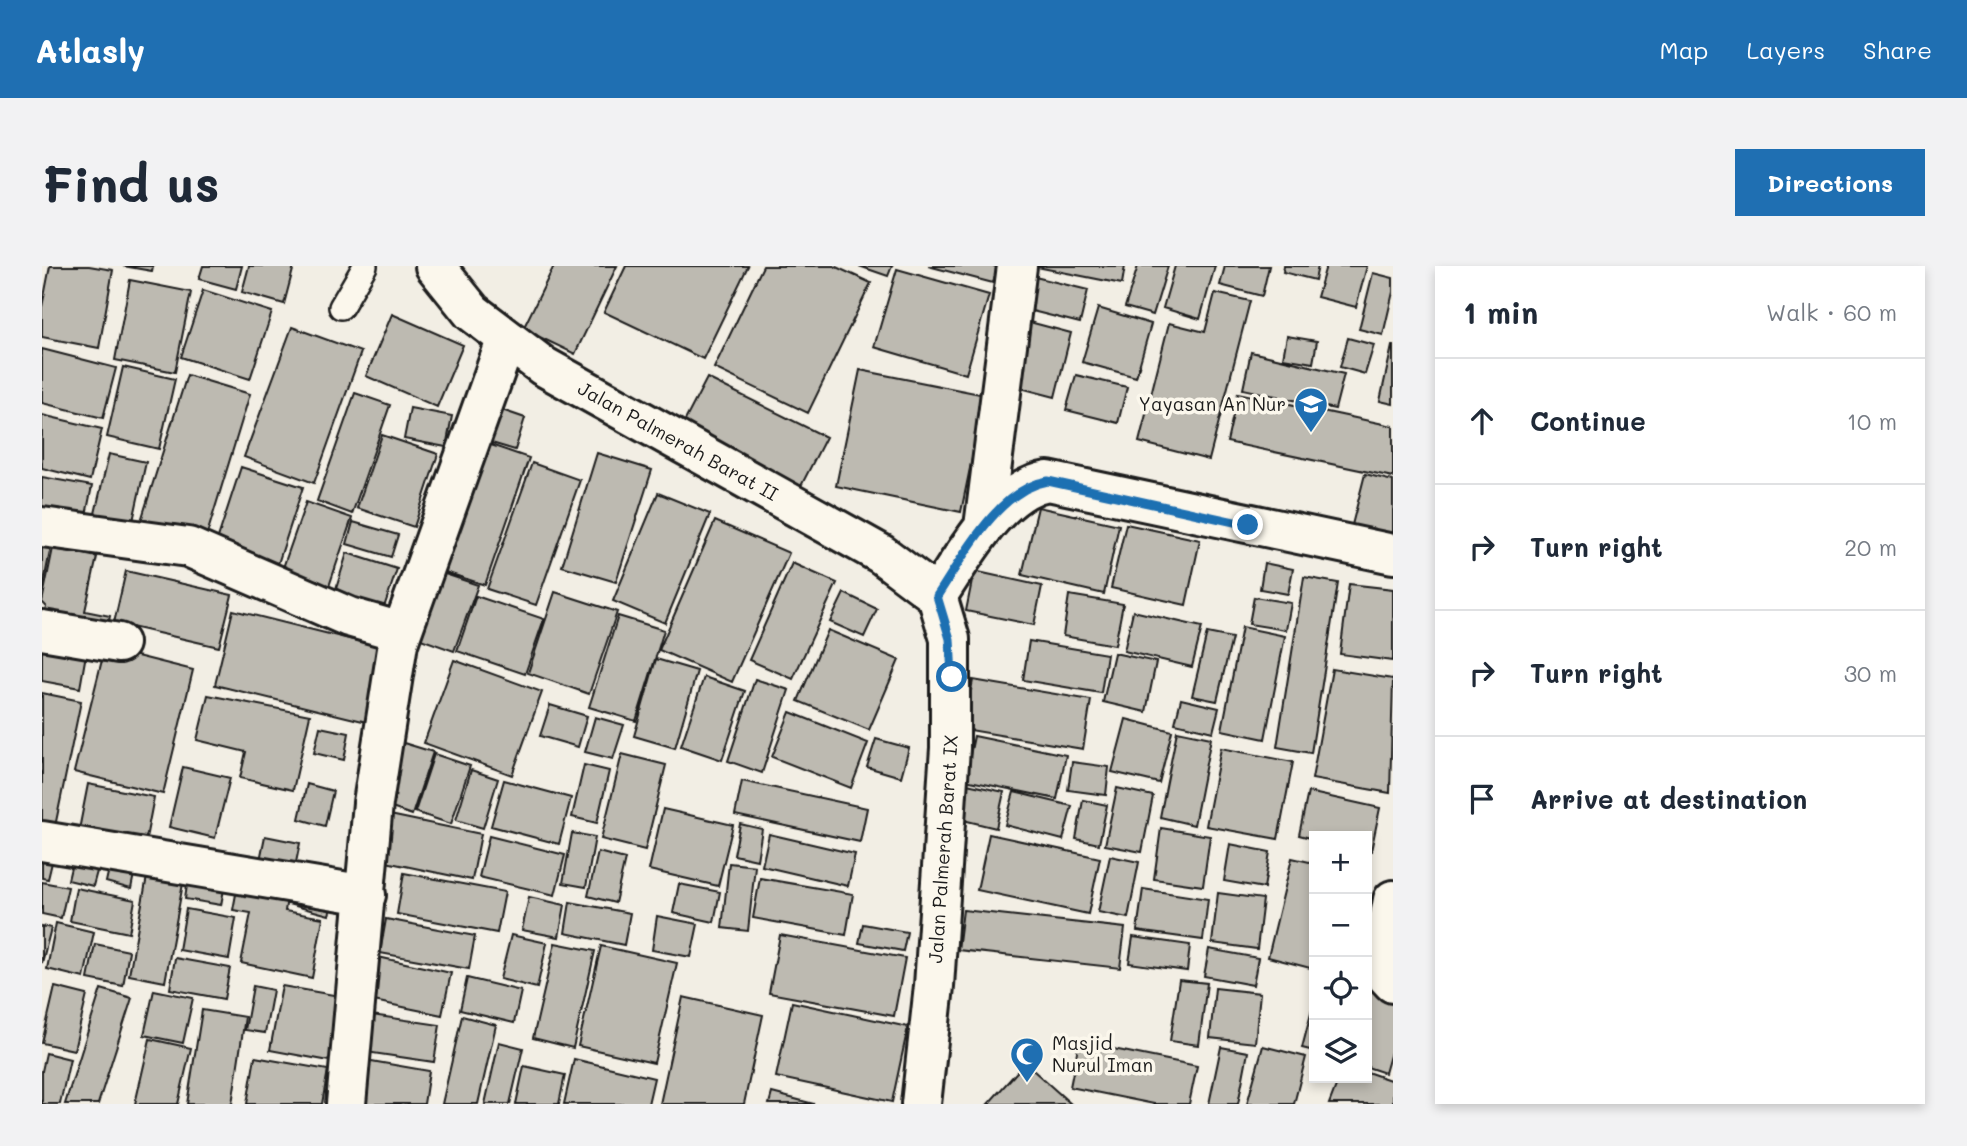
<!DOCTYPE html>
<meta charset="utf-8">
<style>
:root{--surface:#fff;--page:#f2f2f3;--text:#1f2937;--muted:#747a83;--line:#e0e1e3;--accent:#1f6fb2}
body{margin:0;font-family:Mali,sans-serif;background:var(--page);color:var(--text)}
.controls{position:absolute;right:21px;bottom:21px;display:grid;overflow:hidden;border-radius:0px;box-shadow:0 4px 10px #0003}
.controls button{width:63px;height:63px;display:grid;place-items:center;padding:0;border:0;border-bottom:2px solid var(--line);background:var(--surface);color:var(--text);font:35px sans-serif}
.stop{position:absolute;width:21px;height:21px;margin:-16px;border:5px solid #1f6fb2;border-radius:50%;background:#fff}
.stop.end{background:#1f6fb2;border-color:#fff;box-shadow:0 2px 7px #0008}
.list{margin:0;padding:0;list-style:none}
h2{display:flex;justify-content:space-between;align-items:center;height:91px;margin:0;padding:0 28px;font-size:30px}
h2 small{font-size:23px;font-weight:400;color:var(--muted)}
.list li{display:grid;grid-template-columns:46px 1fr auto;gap:21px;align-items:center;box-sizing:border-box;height:126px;padding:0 28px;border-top:2px solid var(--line)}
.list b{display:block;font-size:26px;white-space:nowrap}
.list em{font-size:23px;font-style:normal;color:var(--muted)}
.icon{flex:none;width:38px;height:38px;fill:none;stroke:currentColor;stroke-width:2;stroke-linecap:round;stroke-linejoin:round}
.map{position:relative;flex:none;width:1351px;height:838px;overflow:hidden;border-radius:0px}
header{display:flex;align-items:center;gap:42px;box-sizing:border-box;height:98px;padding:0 35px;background:var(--accent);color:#fff}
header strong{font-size:33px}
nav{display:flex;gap:38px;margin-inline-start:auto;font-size:24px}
.intro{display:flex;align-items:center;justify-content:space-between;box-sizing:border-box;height:168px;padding:0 42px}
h1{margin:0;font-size:49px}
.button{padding:18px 32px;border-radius:0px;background:var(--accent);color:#fff;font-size:24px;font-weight:700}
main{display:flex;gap:42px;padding:0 42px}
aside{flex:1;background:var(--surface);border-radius:0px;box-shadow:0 4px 10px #0003}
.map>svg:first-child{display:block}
</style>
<header>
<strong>Atlasly</strong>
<nav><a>Map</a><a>Layers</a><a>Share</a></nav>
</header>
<div class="intro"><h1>Find us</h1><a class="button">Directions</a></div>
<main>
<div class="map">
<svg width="1351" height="838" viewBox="0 0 1351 838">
<rect width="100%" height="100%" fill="#f2eee4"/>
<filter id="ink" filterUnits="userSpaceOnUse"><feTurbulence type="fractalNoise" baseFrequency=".0143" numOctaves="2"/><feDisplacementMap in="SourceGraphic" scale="14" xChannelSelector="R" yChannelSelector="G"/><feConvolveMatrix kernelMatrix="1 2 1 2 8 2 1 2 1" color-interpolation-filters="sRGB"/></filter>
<g filter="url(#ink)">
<path fill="#bdbab1" stroke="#1c1c1c" stroke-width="2" d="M8,0h39l24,4 -14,78 -57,-11v-30z
M81,0h30l-1,5z
M161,0h39l-6,23 -37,-10z
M207,0h45l-10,38 -42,-12z
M512,0h63l-42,88 -52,-25z
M584,0h122l-45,93 -99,-47z
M721,0h71l37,17 -63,130 -94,-45z
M817,0h33l-4,10z
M886,0h70l-5,17z
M990,0h93l-3,18z
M1096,0h30l-15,49 -28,-8z
M1133,0h40l-15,53 -37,-11z
M1183,0h44l-7,30 -42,-11z
M1242,0h34l-3,14 -32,-8z
M1284,0h41l-11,41 -39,-10z
M855,3l92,26 -23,79 -92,-27z
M1331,7l20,5v14l-10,43 -24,-6z
M989,10l57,14 -8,33 -56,-14z
M88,14l61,12 -16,80 -60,-12z
M161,24l69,22 -22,67 -69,-22z
M1173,27l35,8 -41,159 -70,-18 30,-119 36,9z
M1056,42l53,16 -15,53 -54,-15z
M350,48l71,31 -26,62 -71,-31z
M980,54l49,13 -16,64 -50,-13z
M250,61l69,25 -47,131 -70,-26z
M1245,70l30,5 -4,22 -30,-5z
M1306,72l26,7 -9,29 -25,-7z
M1350,80h1v58l-13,-3z
M0,83l74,19 -13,50 -61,-15z
M1209,86l93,22 -9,35 -92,-20z
M81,101l52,12 -16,70 -52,-12z
M818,104l125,25 -24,117 -125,-26z
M145,109l63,19 -46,150 -64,-20z
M1034,109l51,12 -9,36 -52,-13z
M665,112l119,59 -27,53 -119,-60z
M313,127l35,12 -38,109 -35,-13z
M1196,127l155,33v51l-166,-35z
M368,142l42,8 -6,31 -42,-8z
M454,142l29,10 -10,32 -30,-9z
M0,149l60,14 -12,51 -48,-12z
M340,169l56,19 -24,73 -57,-19z
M440,176l47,16 -44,127 -49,-16z
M555,187l55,17 -36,112 -54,-16z
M67,188l37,8 -15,68 -38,-8z
M490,197l48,17 -44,125 -49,-16z
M199,201l62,20 -29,89 -62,-20z
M1323,208l28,7v58l-42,-10z
M0,211l50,9 -9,44 -41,-8z
M616,227l52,21 -45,109 -52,-22z
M264,236l46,16 -28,83 -47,-16z
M996,241l81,18 -15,69 -82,-19z
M673,255l74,32 -57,129 -73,-32z
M311,256l45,13 -7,22 -44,-13z
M1084,258l74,16 -14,65 -75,-17z
M0,279l9,1 -9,46z
M11,282l44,9 -12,54 25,5 -5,22 -63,-13 4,-19 -4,-4z
M305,287l50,16 -17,50 -49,-14z
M750,297l45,20 -44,96 -44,-19z
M1222,297l29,6 -5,25 -28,-5z
M385,302l51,17 -24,66 -50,-18z
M84,305l106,24 -13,52 -105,-24z
M932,305l68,15 -8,39 -68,-14z
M1262,311l34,6 -27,170 -34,-6z
M1307,318l44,5v72l-53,-7z
M513,326l62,20 -28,82 -61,-21z
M802,327l33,16 -13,28 -34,-15z
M1027,329l54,9 -8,41 -52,-9z
M434,330l68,23 -19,55 -68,-23z
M1212,331l37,6 -5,27 -37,-6z
M191,344l160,40 -18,74 -160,-39z
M1091,345l69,16 -10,40 -68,-16z
M576,350l46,14 -28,91 -47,-14z
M1200,361l43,9 -20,103 -43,-9z
M786,364l71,30 -30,70 -71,-29z
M1165,367l25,5 -15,63 -25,-5z
M0,372l46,5 -8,45 -38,-7z
M987,375l78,13 -6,39 -78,-13z
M63,382l88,22 -30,124 -89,-22z
M1072,387l42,9 -10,50 -43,-10z
M614,393l41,12 -22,77 -41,-12z
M412,394l88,32 -30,83 -88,-32z
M1290,403l61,10 -3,114 -78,-14z
M662,411l41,14 -23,69 -41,-14z
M713,413l34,11 -27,83 -34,-12z
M931,414l118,20 -8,49 -119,-20z
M0,427l39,8 -29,140 -10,-2z
M166,429l102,20 -17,75 -53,-12 6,-26 -49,-12z
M1139,433l38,9 -6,24 -38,-9z
M508,439l37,11 -9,31 -38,-11z
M748,446l78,31 -17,45 -79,-31z
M553,451l29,8 -11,34 -28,-7z
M1084,453l46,12 -13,52 -47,-11z
M278,461l29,6 -5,27 -30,-7z
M1135,465l34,7 -17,87 -34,-8z
M932,470l92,19 -9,44 -92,-19z
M834,473l33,9 -8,29 -34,-10z
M355,475l36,11 -21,63 -35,-12z
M1179,482l72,14 -15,77 -72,-13z
M392,488l36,12 -19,58 -36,-12z
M580,488l44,11 -21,85 -44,-11z
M1030,496l37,5 -3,28 -38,-5z
M542,499l25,6 -12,52 -25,-6z
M141,501l47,11 -15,60 -46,-11z
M429,504l27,9 -15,49 -27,-8z
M462,514l67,18 -12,46 -68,-18z
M700,515l125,27 -7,34 -125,-27z
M46,518l66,13 -11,57 -66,-14z
M265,518l26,7 -8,35 -26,-7z
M925,518l37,8 -8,36 -37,-9z
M1075,522l36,8 -11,56 -37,-7z
M972,526l58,14 -9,34 -58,-15z
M1266,526l72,16 -9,43 -4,-1v-14l-53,3 -15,-4z
M1041,534l24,5 -8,39 -23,-5z
M621,543l70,16 -15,61 -69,-16z
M348,549l91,19 -9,46 -91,-19z
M698,558l22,5 -5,31 -23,-5z
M1119,562l49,8 -7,50 -49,-7z
M530,567l23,4 -9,50 -23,-4z
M727,568l86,20 -7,32 -86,-20z
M947,568l111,24 -12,56 -111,-24z
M223,570l35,7 -8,39 -35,-7z
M447,570l76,19 -10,40 -76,-18z
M1188,578l40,8 -6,36 -40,-7z
M0,581l13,3 -7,29 -6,-1z
M556,586l27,7 -10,44 -27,-7z
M1068,590l29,6 -11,56 -30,-6z
M1250,592l22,5v106l-46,-12z
M31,593l26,5 -6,22 -25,-6z
M687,597l26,3 -7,65 -26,-3z
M68,598l25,5 -4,20 -25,-7z
M106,605l36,7 -19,104 -36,-7z
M362,607l101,19 -8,41 -100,-19z
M146,612l37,6 -4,21 -36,-6z
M718,612l93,16 -7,41 -93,-17z
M0,616l26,5 -7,31 -19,-4z
M637,618l41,8 -6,30 -41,-9z
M34,622l59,12 -6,33 -59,-12z
M195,623l50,9 -2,13 38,7 -11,60 -71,-15 10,-50 -18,-3z
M1101,623l65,10 -5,41 -66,-9z
M249,627l41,11 -3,11 -41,-11z
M1176,627l45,6 -6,50 -45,-6z
M487,631l36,8 -6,32 -37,-7z
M528,636l60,11 -6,32 -59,-12z
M144,643l50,9 -7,41 -50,-9z
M921,644l162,18 -5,40 -162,-18z
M615,650l41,8 -7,33 -39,-7z
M344,653l89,17 -6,33 -89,-16z
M14,657l38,9 -10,46 -37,-9z
M821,658l44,8 -4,19 -44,-8z
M0,660l9,2 -9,35z
M469,669l36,8 -10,45 -37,-9z
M738,669l125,23 -11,58 -125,-23z
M1091,671l57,8 -3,26 -58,-8z
M513,677l40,8 -22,97 -40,-10z
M53,678l34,7 -6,35 -35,-7z
M559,680l76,17 -23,100 -76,-17z
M1167,683l49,9 -5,27 -49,-9z
M336,691l73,16 -9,42 -73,-15z
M133,692l55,10 -6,31 -54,-10z
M425,712l54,13 -7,32 -54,-13z
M1137,714l28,3 -8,62 -29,-4z
M1329,716l22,7v56l-8,28 -18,-6v-72z
M211,720l20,4 -8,43 -20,-3z
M240,720l69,12 -11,65 -70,-13z
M13,721l32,8 -13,55 -32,-7z
M1173,722l45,5 -5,50 -45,-5z
M59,723l31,9 -34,106h-33z
M112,724l39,8 -10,45 -39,-8z
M641,731l80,18 -19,89h-84z
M750,736l116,25 -16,75 -116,-25z
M1272,736v49l-12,-3z
M160,744l43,7 -13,87h-45z
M323,748l75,11 -6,37 -75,-11z
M420,750l34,9 -18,79h-36z
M108,773l41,9 -13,56h-43z
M457,776l24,6 -13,56h-25z
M1037,776l118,24 -8,38h-35l-84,-17z
M1221,780l43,11 -12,47h-47z
M1179,781l27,5 -10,52h-29z
M4,787l24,6 -10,45h-18v-33z
M213,791l73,13 -6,34h-75z
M318,793l69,12 -5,33h-72z
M532,793l80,19 -6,26h-84z
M983,797l46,41h-83z
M482,800l41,9 -6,29h-43z
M1325,806l26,9v23h-64l10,-26h28z
M730,827l42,11h-45z"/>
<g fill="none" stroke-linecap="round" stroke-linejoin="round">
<g stroke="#1c1c1c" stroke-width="28">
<path id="lane" d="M299,41l24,-41"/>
</g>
<g stroke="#1c1c1c" stroke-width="44">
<path id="street" d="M0,261l146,20 161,70 52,15
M942,261l33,-261
M895,330c26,-38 62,-107 111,-115l345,73
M0,364l77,13
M0,575l324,54
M1351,634l-13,69 13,14
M304,838l27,-301 25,-160 108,-302"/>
</g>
<g stroke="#1c1c1c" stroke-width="44">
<path id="secondary" d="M393,0l37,46 71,54 338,188 56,42 13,43v109l-16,238 -13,118"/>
</g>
<use href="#lane" stroke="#fbf7ec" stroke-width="23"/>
<use href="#street" stroke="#fbf7ec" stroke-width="38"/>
<use href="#secondary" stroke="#fbf7ec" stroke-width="38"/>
</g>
</g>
<g fill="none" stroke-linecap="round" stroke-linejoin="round" filter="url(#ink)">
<path stroke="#1f6fb2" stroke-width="9" d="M910,411l-2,-38 -13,-43c26,-39 61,-107 111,-115l200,44"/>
</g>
<defs>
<g id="school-pin" transform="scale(1.75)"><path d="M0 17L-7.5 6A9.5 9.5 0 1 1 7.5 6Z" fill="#1f6fb2" stroke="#fbf7ec"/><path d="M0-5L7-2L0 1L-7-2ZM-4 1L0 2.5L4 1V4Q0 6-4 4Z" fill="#fff"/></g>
<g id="mosque-pin" transform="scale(1.75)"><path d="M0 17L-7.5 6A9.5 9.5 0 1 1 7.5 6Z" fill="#1f6fb2" stroke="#fbf7ec"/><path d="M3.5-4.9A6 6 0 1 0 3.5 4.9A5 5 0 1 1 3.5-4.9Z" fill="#fff"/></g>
</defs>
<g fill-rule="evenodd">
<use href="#school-pin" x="1269" y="138"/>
<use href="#mosque-pin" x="985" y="788"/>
</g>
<g text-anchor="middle" stroke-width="7" stroke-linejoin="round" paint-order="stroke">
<g font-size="19" fill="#1c1c1c" stroke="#fbf7ec" text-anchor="end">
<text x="1244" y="145">Yayasan An Nur</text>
<text x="1010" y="784" text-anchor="start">Masjid<tspan x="1010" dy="22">Nurul Iman</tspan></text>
</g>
<g font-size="19" fill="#1c1c1c" stroke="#fbf7ec">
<text transform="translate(636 175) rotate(29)" y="7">Jalan Palmerah Barat II</text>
<text transform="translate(901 583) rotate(-86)" y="7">Jalan Palmerah Barat IX</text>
</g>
</g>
</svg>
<div class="controls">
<button>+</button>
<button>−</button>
<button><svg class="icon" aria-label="locate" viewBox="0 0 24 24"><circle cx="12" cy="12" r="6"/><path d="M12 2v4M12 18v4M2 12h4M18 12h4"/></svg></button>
<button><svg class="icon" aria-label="layers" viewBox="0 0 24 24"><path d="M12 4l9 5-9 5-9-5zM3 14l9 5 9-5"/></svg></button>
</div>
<div class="stop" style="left:910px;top:411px"></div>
<div class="stop end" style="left:1206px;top:259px"></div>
</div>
<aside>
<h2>1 min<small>Walk · 60 m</small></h2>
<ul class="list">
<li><svg class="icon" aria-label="ahead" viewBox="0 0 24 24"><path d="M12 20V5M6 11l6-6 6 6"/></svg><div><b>Continue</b></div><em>10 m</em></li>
<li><svg class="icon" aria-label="right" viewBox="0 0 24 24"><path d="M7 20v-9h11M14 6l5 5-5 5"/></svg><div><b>Turn right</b></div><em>20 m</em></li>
<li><svg class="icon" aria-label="right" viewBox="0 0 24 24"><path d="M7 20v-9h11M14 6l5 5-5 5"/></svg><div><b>Turn right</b></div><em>30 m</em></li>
<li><svg class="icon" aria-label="arrive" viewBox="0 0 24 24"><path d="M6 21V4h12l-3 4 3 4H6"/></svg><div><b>Arrive at destination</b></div></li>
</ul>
</aside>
</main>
